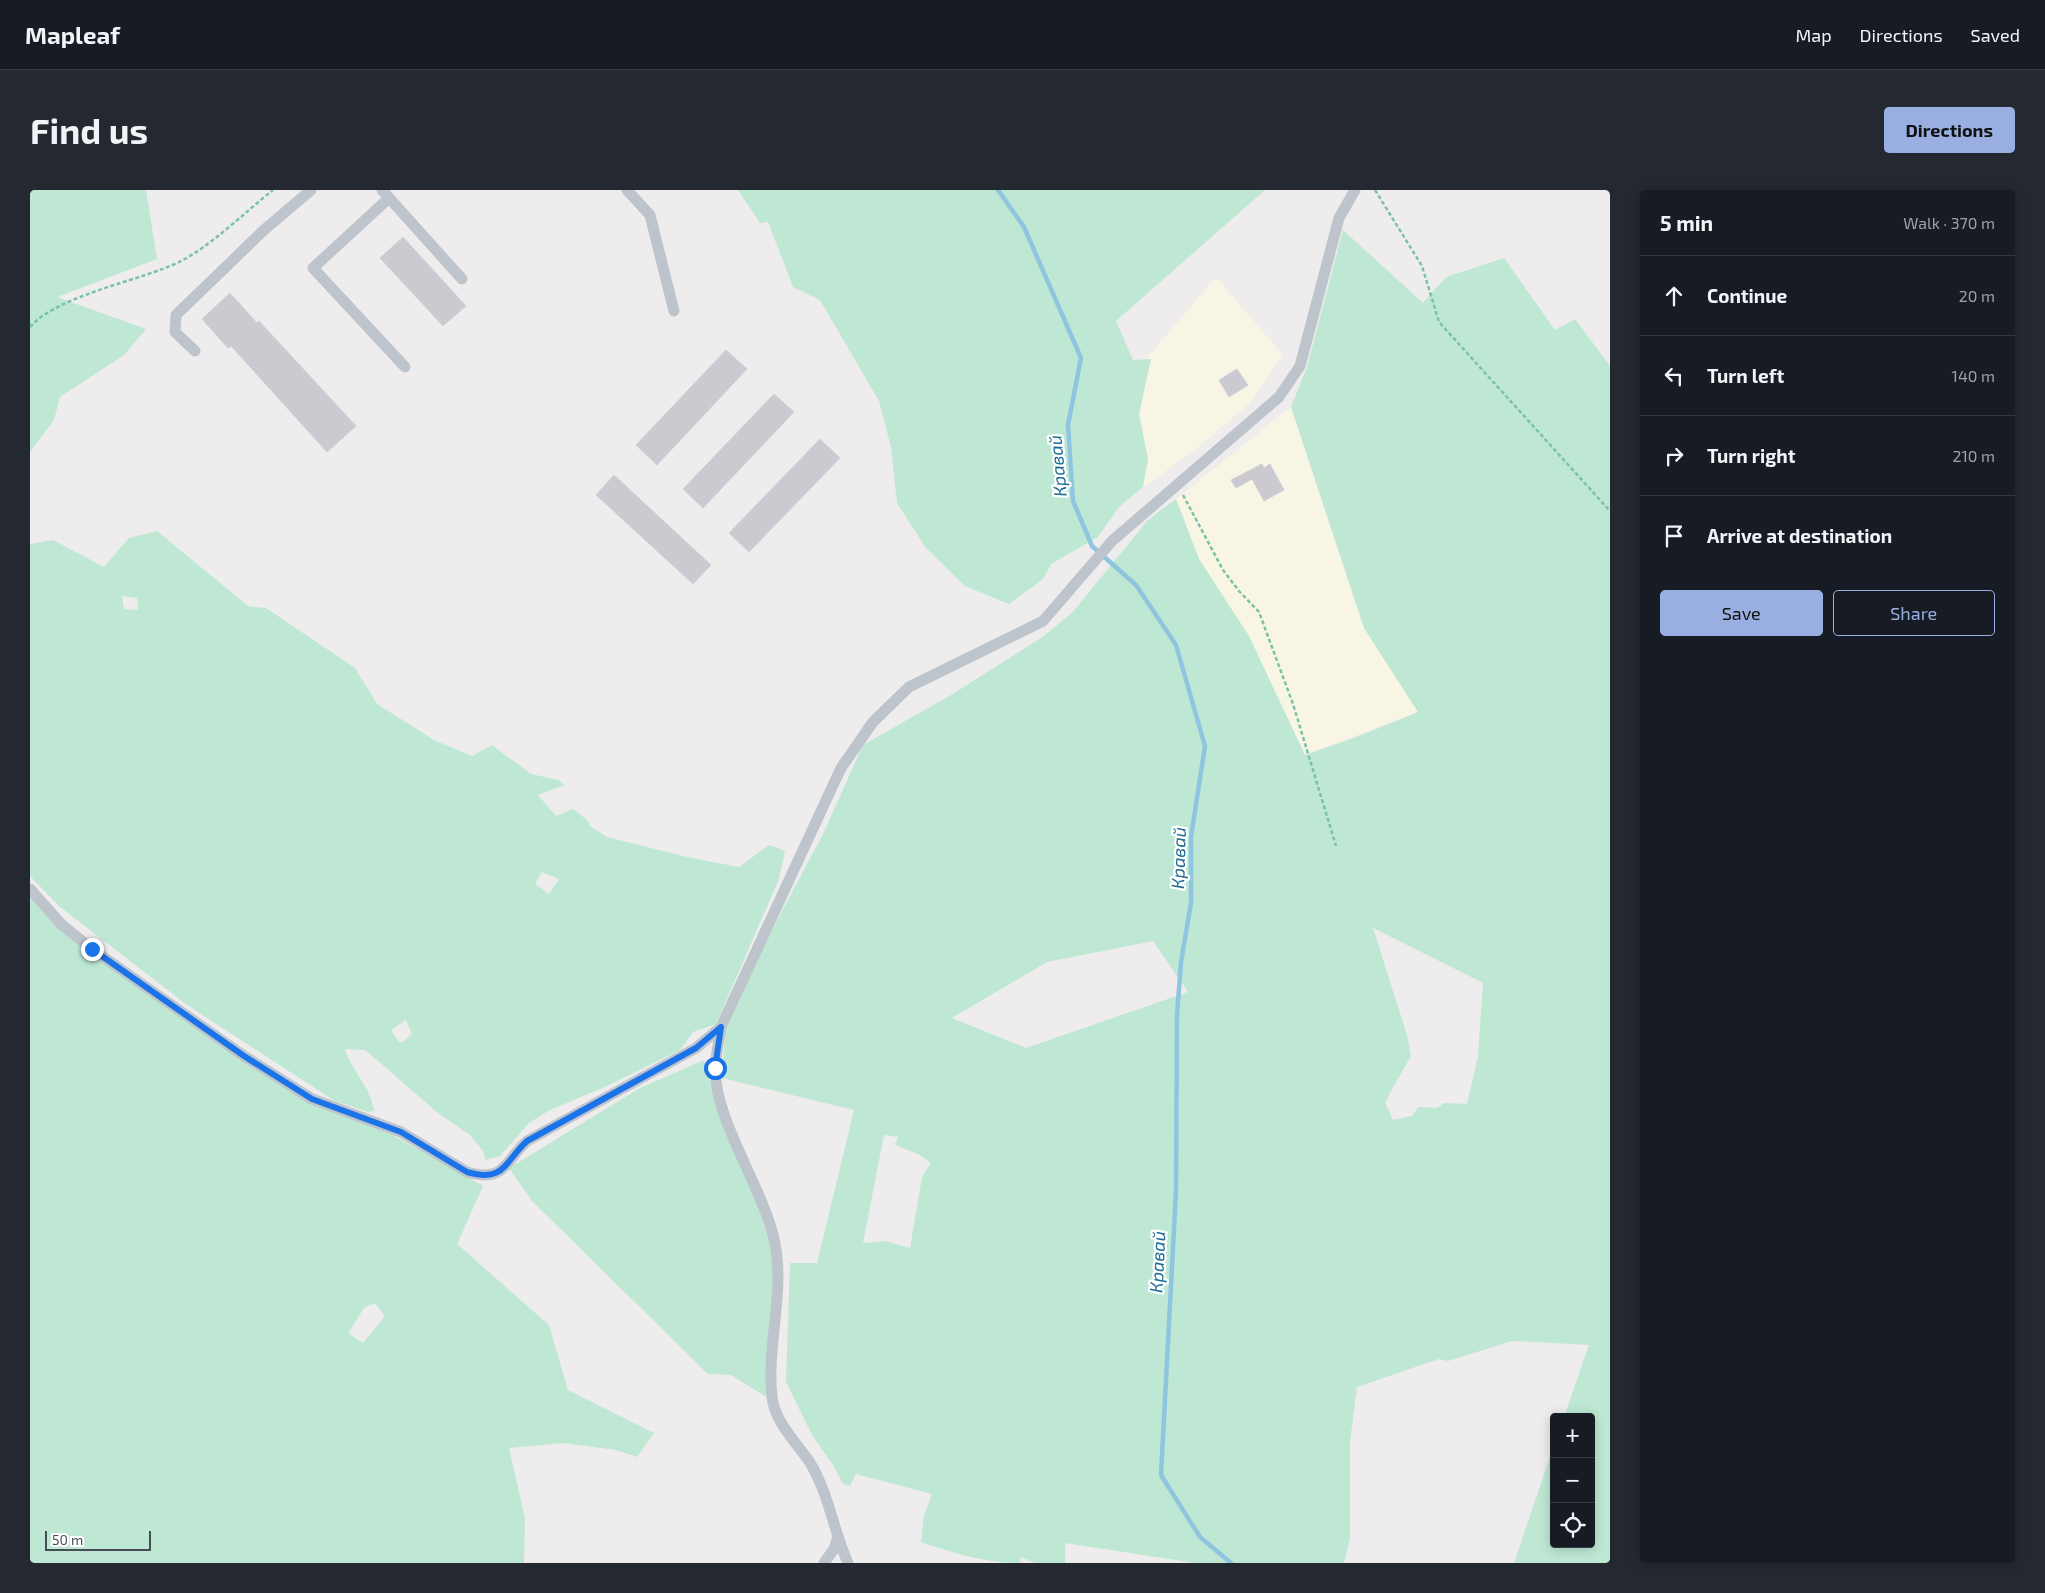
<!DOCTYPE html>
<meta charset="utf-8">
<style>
:root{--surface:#171b24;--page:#242831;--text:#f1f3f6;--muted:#9ea1a6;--line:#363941;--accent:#99afe1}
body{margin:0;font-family:"Exo 2",sans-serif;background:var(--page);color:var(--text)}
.controls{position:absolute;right:15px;bottom:15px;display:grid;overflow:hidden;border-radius:5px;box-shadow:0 2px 12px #0003}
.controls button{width:45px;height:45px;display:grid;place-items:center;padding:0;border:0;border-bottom:1px solid var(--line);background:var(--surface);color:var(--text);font:25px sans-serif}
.scale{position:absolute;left:15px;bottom:12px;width:106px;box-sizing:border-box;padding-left:5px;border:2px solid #464d57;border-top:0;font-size:14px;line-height:18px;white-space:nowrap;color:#464d57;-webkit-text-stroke:4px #fff;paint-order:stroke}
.stop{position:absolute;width:15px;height:15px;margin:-11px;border:4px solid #1a73e8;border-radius:50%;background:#fff}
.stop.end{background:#1a73e8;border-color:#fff;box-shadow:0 1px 5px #0008}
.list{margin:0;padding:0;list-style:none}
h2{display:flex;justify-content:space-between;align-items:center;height:65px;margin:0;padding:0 20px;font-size:21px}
h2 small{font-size:16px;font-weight:400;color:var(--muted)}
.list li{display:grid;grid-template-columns:32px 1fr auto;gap:15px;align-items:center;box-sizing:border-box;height:80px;padding:0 20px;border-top:1px solid var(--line)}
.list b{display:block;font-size:19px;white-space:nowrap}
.list em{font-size:16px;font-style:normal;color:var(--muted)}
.actions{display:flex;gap:10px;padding:15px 20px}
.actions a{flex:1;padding:11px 0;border:1px solid var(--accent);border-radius:5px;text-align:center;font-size:18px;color:var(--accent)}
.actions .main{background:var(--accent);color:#111}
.icon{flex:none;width:28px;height:28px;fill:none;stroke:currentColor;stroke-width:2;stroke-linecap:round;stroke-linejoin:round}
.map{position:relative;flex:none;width:1580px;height:1373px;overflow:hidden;border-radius:5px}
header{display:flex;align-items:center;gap:30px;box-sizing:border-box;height:70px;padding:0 25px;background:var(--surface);border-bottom:1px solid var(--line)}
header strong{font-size:24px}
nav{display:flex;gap:28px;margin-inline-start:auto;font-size:18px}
.intro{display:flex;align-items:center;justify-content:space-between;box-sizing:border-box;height:120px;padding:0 30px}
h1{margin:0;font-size:35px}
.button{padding:12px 22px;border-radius:5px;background:var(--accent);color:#111;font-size:18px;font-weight:700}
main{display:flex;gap:30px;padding:0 30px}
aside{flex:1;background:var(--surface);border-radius:5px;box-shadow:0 2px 12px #0003}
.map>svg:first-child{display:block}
</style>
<header>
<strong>Mapleaf</strong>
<nav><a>Map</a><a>Directions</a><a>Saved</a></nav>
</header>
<div class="intro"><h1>Find us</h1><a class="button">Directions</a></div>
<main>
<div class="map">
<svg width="1580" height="1373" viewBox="0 0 1580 1373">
<rect width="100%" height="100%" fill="#eeecec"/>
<path fill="#f9f5e5" d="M1186,87l67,78 -34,49 -58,49 -48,34 5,-28 -9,-45 12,-55 -6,1z
M1261,217l73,221 54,84 -113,43 -56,-119 -50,-77 -23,-60z"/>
<path fill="#bee8d4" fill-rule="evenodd" d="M0,0h116l11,69 -100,38 89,32 -22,26 -64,42 -6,23 -24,32z
M708,0h527l-149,131 17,39 18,-1 -12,55 9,45 -5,28 -24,20 -21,30 -47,27 -8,15 -34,25 -44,-18 -39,-38 -29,-45 -6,-56 -12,-46 -59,-101 -27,-13 -25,-65 -8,1z
M1313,40l80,73 23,-26 58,-19 51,72 20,-11 35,47v1197h-96l40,-118v99h37v-127h-27l25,-72 -77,-4 -64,20 -9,-2 -82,28 -7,55v97l-6,24h-149l-130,-20v20h-30l-14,-6 -1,6c-35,0 -67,-10 -99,-21l3,-27 8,-21 -76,-20 -6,12 -7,-2 -10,-19 -21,-30 -26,-53 4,-119h27l37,-153 -132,-32 3,-46 41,-91 57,-107 40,-89 88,-50 90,-57 31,-25 76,-93 28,-21 23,60 50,77 56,119 54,-19 59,-24 -54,-84 -73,-221 16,-40zM1343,738l110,55 -5,73 -11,48 -23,-1 -7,5 -18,-1 -7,9 -19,4 -8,-18 26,-46 -4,-21zM1123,751l35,51 -162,56 -74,-30 95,-56zM854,945l14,2 -3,8 25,10 11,8 -9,14 -12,71 -25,-7 -22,2z
M127,341l91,75 18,2 89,60 22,36 57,36 38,16 20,-11 39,29 27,6 7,5 -27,10 18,21 17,-7 14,11 4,7 16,10 80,20 52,10 30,-22 16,6 -6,28 -63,145 -23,8 -13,18 -73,36 -57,24 -21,13 -29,33 -14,4 -3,-9 -13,-16 -32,-22 -60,-52 -13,-11 -20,-1c7,23 26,38 29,62l-6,1 -33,-11 -148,-96 -128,-99 -29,-30v-332l23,-4 51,27 25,-29zM92,406l15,2 1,12 -14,-1zM512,682l17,7 -10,15 -14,-10zM376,830l6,14 -9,8h-4l-8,-12z
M0,704l57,53 164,115 110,55 122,69 -26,58 92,81 19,65 86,43 -17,24 -21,-7 -53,-7 -54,5 16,71 -1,44h-494zM345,1113l10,13 -22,27 -15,-10 16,-25z
M674,870l8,28 34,83 28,85 -6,142 -37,-23 -23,-1 -176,-173 -23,-33 131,-80z"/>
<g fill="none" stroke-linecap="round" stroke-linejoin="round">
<path stroke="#90c5e0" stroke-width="4.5" d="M968,0l26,37 57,131 -13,67 5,76 19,45 44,39 40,60 29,101 -14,91v66l-10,59 -4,53 -1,176 -15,284 39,62 31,26"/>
</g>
<path fill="#cacad0" stroke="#d0d1d7" d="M373,47l63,69 -23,20 -63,-68z
M200,103l27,30 2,-2 97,105 -29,26 -96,-106 -3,2 -26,-29z
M696,160l21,19 -90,96 -21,-20z
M1207,179l11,16 -19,12 -10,-17z
M744,204l20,18 -91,96 -20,-19z
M790,249l20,19 -91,94 -20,-19z
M1232,274l2,4 6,-4 14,26 -20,11 -12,-22 -16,9 -5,-8z
M584,285l97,90 -18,19 -97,-89z"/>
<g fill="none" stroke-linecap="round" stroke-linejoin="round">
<path stroke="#7ac2a8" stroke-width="2.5" stroke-dasharray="4 2.5" stroke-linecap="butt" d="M1345,0l47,76 17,56 171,189
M0,137c28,-32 110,-46 149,-65 31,-15 66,-50 94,-72
M1153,305l40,75 16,21 20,21 34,92 43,142"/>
<path stroke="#bec4cc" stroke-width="11" d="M352,0l80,89
M597,0l23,25 24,96
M359,8l-76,70 92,99
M165,161l-20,-19 1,-17 88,-85 47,-40
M0,699l31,35 31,25 152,107 68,43 89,33 66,40c38,11 37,-10 60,-31l169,-93 25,-21
M794,1373l10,-14 4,-13
M818,1373c-15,-33 -19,-70 -39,-102 -14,-20 -34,-39 -37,-64 -6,-54 15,-110 1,-162 -13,-52 -58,-115 -58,-167 1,-13 4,-28 6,-41l120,-259 32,-46 36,-35 134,-66 69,-80 167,-144 21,-31 39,-148 16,-28"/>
</g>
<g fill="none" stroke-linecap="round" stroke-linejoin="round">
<path stroke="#1a73e8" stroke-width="6" d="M62,759l152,107 68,43 89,33 66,40c38,11 37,-10 60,-31l169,-93 25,-21 -6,41"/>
</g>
<g text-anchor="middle" stroke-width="4.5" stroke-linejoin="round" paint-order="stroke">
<g font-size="18" font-style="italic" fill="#1c6b94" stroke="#fff">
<text transform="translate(1028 276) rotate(-95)" y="6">Кравай</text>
<text transform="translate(1149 668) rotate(-88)" y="6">Кравай</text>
<text transform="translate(1128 1072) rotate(-87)" y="6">Кравай</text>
</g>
</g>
</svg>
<div class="controls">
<button>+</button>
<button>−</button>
<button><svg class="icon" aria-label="locate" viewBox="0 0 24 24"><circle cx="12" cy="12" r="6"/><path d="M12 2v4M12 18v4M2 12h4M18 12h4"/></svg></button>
</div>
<div class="scale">50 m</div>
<div class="stop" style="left:685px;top:878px"></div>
<div class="stop end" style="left:62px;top:759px"></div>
</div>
<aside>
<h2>5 min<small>Walk · 370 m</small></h2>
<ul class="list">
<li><svg class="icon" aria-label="ahead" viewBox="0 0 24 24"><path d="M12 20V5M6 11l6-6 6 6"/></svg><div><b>Continue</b></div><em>20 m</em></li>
<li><svg class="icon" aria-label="left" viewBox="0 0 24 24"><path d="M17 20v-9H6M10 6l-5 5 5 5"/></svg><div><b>Turn left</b></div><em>140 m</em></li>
<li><svg class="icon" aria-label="right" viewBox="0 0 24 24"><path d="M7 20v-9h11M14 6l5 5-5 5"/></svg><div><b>Turn right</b></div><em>210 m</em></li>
<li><svg class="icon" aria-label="arrive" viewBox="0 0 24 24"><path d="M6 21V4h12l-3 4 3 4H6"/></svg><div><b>Arrive at destination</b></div></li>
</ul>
<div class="actions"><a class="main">Save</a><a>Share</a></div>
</aside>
</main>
